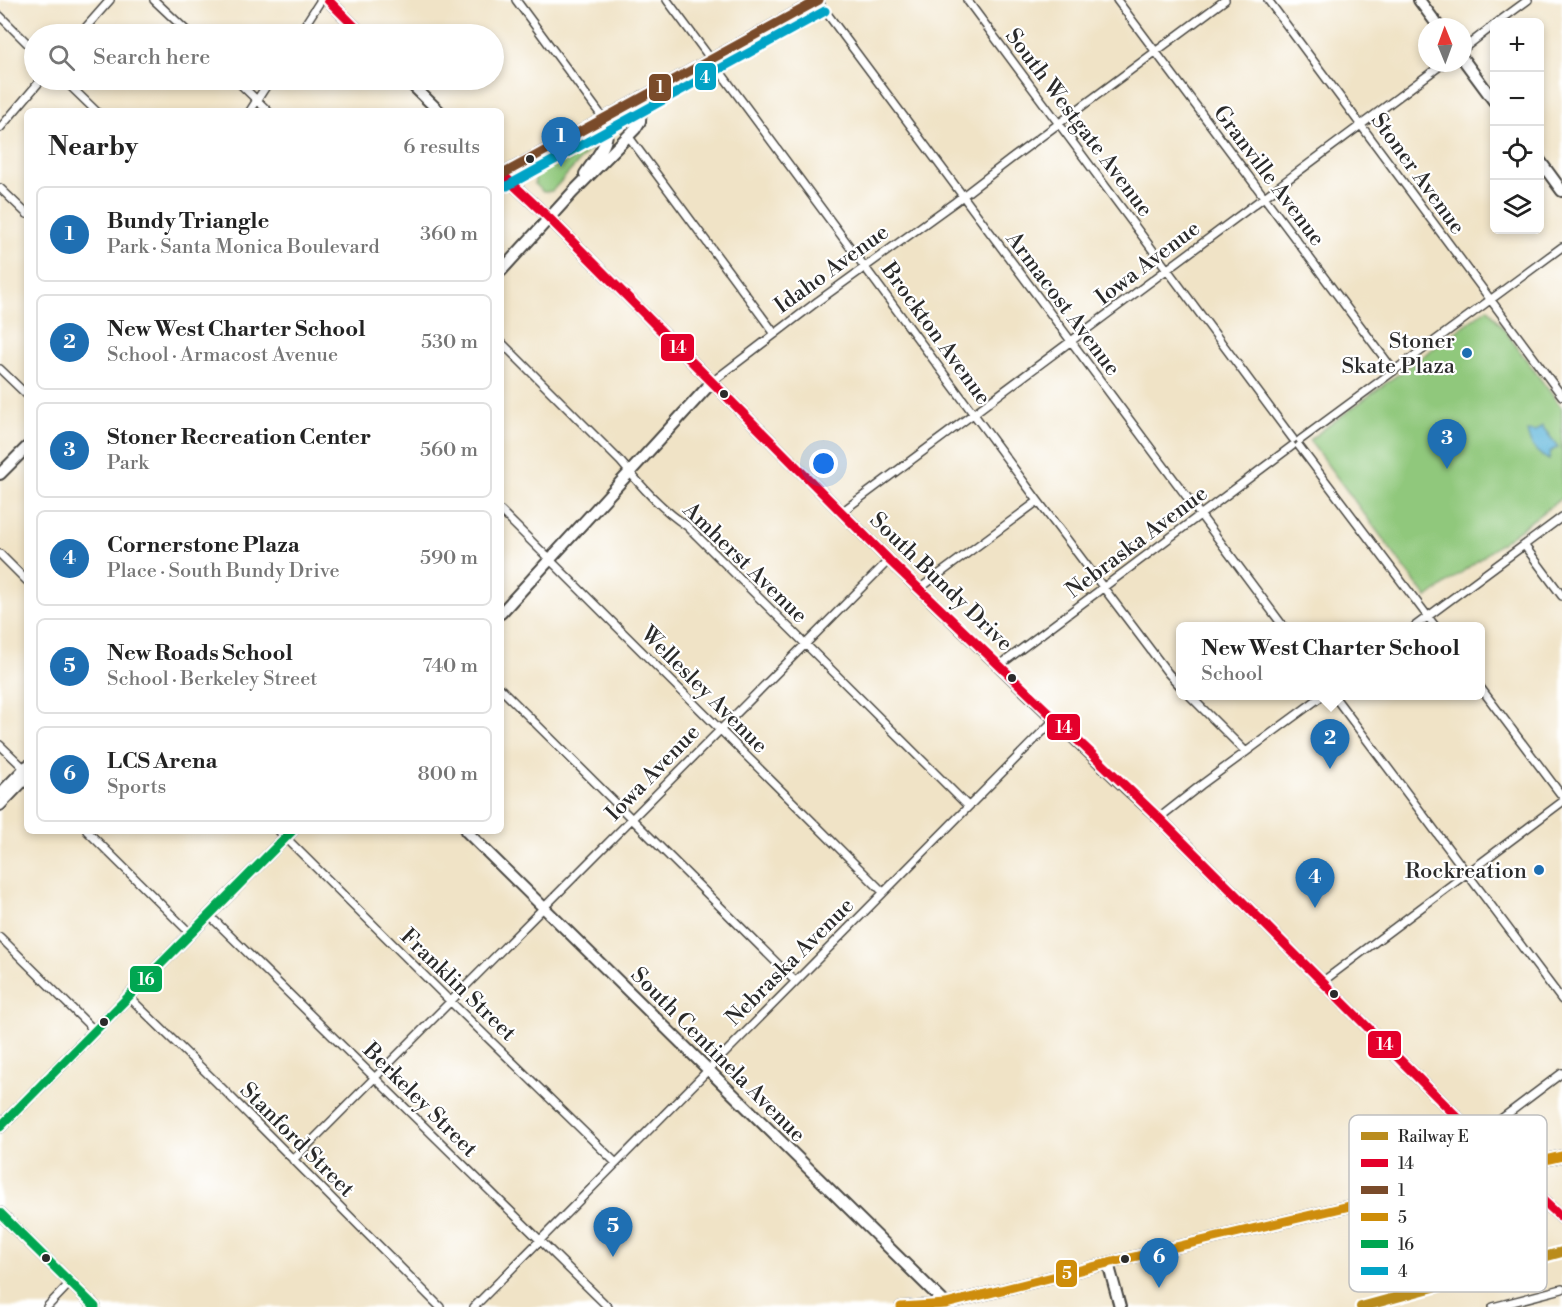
<!DOCTYPE html>
<meta charset="utf-8">
<style>
:root{--surface:#fff;--page:#f6f6f6;--text:#222;--muted:#767676;--line:#e0e0e0;--accent:#1f6fb2}
body{margin:0;font-family:"Libre Bodoni",serif;background:var(--page);color:var(--text)}
.controls{position:absolute;right:18px;top:18px;display:grid;overflow:hidden;border-radius:9px;box-shadow:0 3px 9px #0003}
.controls button{width:54px;height:54px;display:grid;place-items:center;padding:0;border:0;border-bottom:2px solid var(--line);background:var(--surface);color:var(--text);font:30px sans-serif}
.compass{position:absolute;left:1418px;top:18px;width:54px;height:54px;border-radius:50%;background:var(--surface);box-shadow:0 3px 9px #0003;rotate:359deg}
.you{position:absolute;left:824px;top:464px;width:21px;height:21px;margin:-15px;border:4px solid #fff;border-radius:50%;background:#1a73e8;box-shadow:0 0 0 9px #1a73e833}
.badge{display:grid;place-items:center;width:39px;height:39px;border-radius:50%;background:var(--accent);color:#fff;font-size:20px;font-weight:700}
.pin{position:absolute;translate:-50% -50px;filter:drop-shadow(0 2px 3px #0008)}
.pin::after{content:'';position:absolute;top:32px;width:21px;height:18px;background:inherit;clip-path:polygon(0 0,100% 0,50% 100%)}
.popup{position:absolute;left:1176px;top:622px;width:309px;height:78px;box-sizing:border-box;display:grid;place-content:center;border-radius:9px;background:var(--surface);filter:drop-shadow(0 2px 4px #0005);font-size:20px;white-space:nowrap;color:var(--muted)}
.popup b{font-size:22px;color:var(--text)}
.popup::after{content:'';position:absolute;left:50%;top:100%;margin-left:-12px;border:12px solid transparent;border-top-color:var(--surface)}
.list{margin:0;padding:0;list-style:none}
h2{display:flex;justify-content:space-between;align-items:center;height:78px;margin:0;padding:0 24px;font-size:26px}
h2 small{font-size:20px;font-weight:400;color:var(--muted)}
.list li{display:grid;grid-template-columns:39px 1fr auto;gap:18px;align-items:center;box-sizing:border-box;height:96px;margin:0 12px 12px;padding:0 12px;border:2px solid var(--line);border-radius:9px}
.list b{display:block;font-size:22px;white-space:nowrap}
.list p{margin:0;font-size:20px;white-space:nowrap;color:var(--muted)}
.list em{font-size:20px;font-style:normal;color:var(--muted)}
.icon{flex:none;width:33px;height:33px;fill:none;stroke:currentColor;stroke-width:2;stroke-linecap:round;stroke-linejoin:round}
.map{position:relative;flex:none;width:1562px;height:1307px;overflow:hidden}
.search{position:absolute;background:var(--surface);box-shadow:0 3px 9px #0003;left:24px;top:24px;width:480px;height:66px;display:flex;align-items:center;gap:15px;box-sizing:border-box;padding:0 21px;border-radius:33px;color:var(--muted);font-size:22px}
.panel{position:absolute;background:var(--surface);box-shadow:0 3px 9px #0003;left:24px;top:108px;width:480px;height:726px;border-radius:9px}
.map>svg:first-child{display:block}
</style>
<div class="map">
<svg width="1562" height="1307" viewBox="0 0 1562 1307">
<rect width="100%" height="100%" fill="#fff"/>
<filter id="ink" filterUnits="userSpaceOnUse"><feTurbulence type="fractalNoise" baseFrequency=".0167" numOctaves="2"/><feDisplacementMap in="SourceGraphic" scale="12" xChannelSelector="R" yChannelSelector="G"/><feConvolveMatrix kernelMatrix="1 2 1 2 8 2 1 2 1" color-interpolation-filters="sRGB"/></filter>
<filter id="wash" filterUnits="userSpaceOnUse"><feTurbulence type="fractalNoise" baseFrequency=".008" numOctaves="4" result="noise"/><feDisplacementMap in="SourceGraphic" scale="24" xChannelSelector="R" yChannelSelector="G"/><feGaussianBlur stdDeviation="1.35" result="paint"/><feColorMatrix in="noise" values="0 0 0 0 0 0 0 0 0 0 0 0 0 0 0 0 0 1.4 0 .05"/><feComposite in="paint" operator="in"/></filter>
<g filter="url(#wash)">
<rect width="100%" height="100%" fill="#f0e3c6"/>
<path fill="#90c87c" stroke="#5e7a54" stroke-width="1.5" d="M593,143h1v2l-42,46 -9,1 -9,-9 1,-1 -1,-8z
M1488,308l74,100v90l-135,100 -118,-158z"/>
<path fill="#5db5da" stroke="#447082" stroke-width="1.5" d="M1542,426l16,21 -8,5 -1,8c-12,-6 -20,-15 -22,-29l8,1z"/>
</g>
<g filter="url(#ink)">
<g fill="none" stroke-linecap="round" stroke-linejoin="round">
<g stroke="#494742" stroke-width="10">
<path id="street" d="M154,0l36,34
M516,0l88,119
M667,0l371,501 130,172 12,13
M817,0l466,626
M967,0l326,439
M1117,0l277,371
M1268,0l294,396
M0,16l34,34
M1498,22l30,-22
M80,34l30,-34
M299,34l22,-34
M1463,49l31,-24
M64,80l32,31
M236,80l32,31
M250,111l20,-31
M0,128l41,-48
M629,137l146,197
M0,188l27,26
M501,342l120,120c20,24 40,47 66,64l281,280
M0,369l27,26
M712,382l106,-81 137,-99 56,-43 214,-159
M1300,440l262,-193
M1299,446l136,180
M501,511l382,381
M843,511l601,-448
M1524,545l38,51
M0,554l27,27
M919,589l119,-88
M1415,626l147,-109
M1000,665l292,-219
M1480,687l82,109
M501,689l294,292
M1190,696l56,56
M1334,696l228,304
M0,745l26,25
M1159,818l42,-33 121,-89
M87,831l104,103
M279,831l172,171 165,161
M209,915l399,392
M0,937l95,94
M1322,982l240,-180
M129,997l87,85 224,225
M1477,1137l85,-64
M293,1160l596,-600
M47,1307l23,-24
M474,1307l581,-588
M1493,1307l69,-18"/>
</g>
<g stroke="#494742" stroke-width="14">
<path id="secondary" d="M328,0l34,34
M1419,0l20,27
M1463,59l31,42
M407,80l32,31
M1540,161l22,30
M501,173l48,45 340,342 236,227 34,31 349,350 54,50
M585,174c12,-19 29,-33 19,-55
M501,271l72,-79 62,-63 5,-8 2,-24
M501,613l211,-231
M0,794l27,-28
M0,805l27,-28
M466,831l480,473
M0,1127l292,-296
M0,1213l95,94
M1108,1263l12,44"/>
</g>
<g stroke="#494742" stroke-width="14">
<path id="primary" d="M501,175l318,-175
M0,474l27,-27
M901,1307l45,-3 162,-41 454,-107"/>
</g>
<use href="#street" stroke="#fff" stroke-width="7"/>
<use href="#secondary" stroke="#fff" stroke-width="10"/>
<use href="#primary" stroke="#fff" stroke-width="10"/>
<g stroke="#fff" stroke-width="14">
<path id="bus-1" d="M328,0l34,34
M501,173l48,45 340,342 270,258 349,350 54,50"/>
</g>
<g stroke="#fff" stroke-width="14">
<path id="bus-2" d="M501,175l318,-175"/>
</g>
<g stroke="#fff" stroke-width="14">
<path id="bus-3" d="M901,1307l45,-3 162,-41 454,-107"/>
</g>
<g stroke="#fff" stroke-width="14">
<path id="bus-4" d="M0,1127l292,-296
M0,1213l95,94"/>
</g>
<g stroke="#fff" stroke-width="14">
<path id="bus-5" d="M507,186l318,-175"/>
</g>
<use href="#bus-1" stroke="#e4002b" stroke-width="9"/>
<use href="#bus-2" stroke="#7a4b2a" stroke-width="9"/>
<use href="#bus-3" stroke="#ce8d09" stroke-width="9"/>
<use href="#bus-4" stroke="#00a651" stroke-width="9"/>
<use href="#bus-5" stroke="#02a3c6" stroke-width="9"/>
<g stroke="#fff" stroke-width="15">
<path id="rail-1" d="M1361,1307l201,-55"/>
</g>
<use href="#rail-1" stroke="#ba8c1e" stroke-width="10"/>
</g>
</g>
<g fill="#2b2b2b" stroke="#fff" stroke-width="2">
<circle cx="530" cy="159" r="5"/>
<circle cx="724" cy="394" r="5"/>
<circle cx="1012" cy="678" r="5"/>
<circle cx="1334" cy="994" r="5"/>
<circle cx="104" cy="1022" r="5"/>
<circle cx="46" cy="1258" r="5"/>
<circle cx="1125" cy="1259" r="5"/>
</g>
<g fill="#1f6fb2" stroke="#fff" stroke-width="2">
<circle cx="1467" cy="353" r="6"/>
<circle cx="1539" cy="870" r="6"/>
</g>
<g text-anchor="middle" stroke-width="4.5" stroke-linejoin="round" paint-order="stroke">
<g font-size="22" fill="#2b2b2b" stroke="#fff">
<text transform="translate(1080 122) rotate(53)" y="8">South Westgate Avenue</text>
<text transform="translate(1419 173) rotate(54)" y="8">Stoner Avenue</text>
<text transform="translate(1270 175) rotate(53)" y="8">Granville Avenue</text>
<text transform="translate(1147 262) rotate(-37)" y="8">Iowa Avenue</text>
<text transform="translate(831 268) rotate(-36)" y="8">Idaho Avenue</text>
<text transform="translate(1064 303) rotate(53)" y="8">Armacost Avenue</text>
<text transform="translate(937 333) rotate(54)" y="8">Brockton Avenue</text>
<text transform="translate(1136 541) rotate(-37)" y="8">Nebraska Avenue</text>
<text transform="translate(746 562) rotate(44)" y="8">Amherst Avenue</text>
<text transform="translate(942 581) rotate(44)" y="8">South Bundy Drive</text>
<text transform="translate(705 689) rotate(45)" y="8">Wellesley Avenue</text>
<text transform="translate(652 772) rotate(-46)" y="8">Iowa Avenue</text>
<text transform="translate(789 961) rotate(-45)" y="8">Nebraska Avenue</text>
<text transform="translate(459 984) rotate(44)" y="8">Franklin Street</text>
<text transform="translate(719 1054) rotate(45)" y="8">South Centinela Avenue</text>
<text transform="translate(421 1099) rotate(45)" y="8">Berkeley Street</text>
<text transform="translate(298 1139) rotate(45)" y="8">Stanford Street</text>
</g>
<g font-size="22" fill="#2b2b2b" stroke="#fff" text-anchor="end">
<text x="1455" y="348">Stoner<tspan x="1455" dy="25">Skate Plaza</tspan></text>
<text x="1527" y="878">Rockreation</text>
</g>
</g>
<rect x="1349" y="1115" width="198" height="177" rx="9" fill="#fff" stroke="#bfbfbf" stroke-width="1.5"/>
<rect x="1361" y="1132" width="27" height="8" fill="#ba8c1e"/>
<rect x="1361" y="1159" width="27" height="8" fill="#e4002b"/>
<rect x="1361" y="1186" width="27" height="8" fill="#7a4b2a"/>
<rect x="1361" y="1213" width="27" height="8" fill="#ce8d09"/>
<rect x="1361" y="1240" width="27" height="8" fill="#00a651"/>
<rect x="1361" y="1267" width="27" height="8" fill="#02a3c6"/>
<g font-size="16" fill="#2b2b2b">
<text x="1398" y="1142">Railway E</text>
<text x="1398" y="1169">14</text>
<text x="1398" y="1196">1</text>
<text x="1398" y="1223">5</text>
<text x="1398" y="1250">16</text>
<text x="1398" y="1277">4</text>
</g>
<g stroke="#fff" stroke-width="2">
<rect x="694" y="62" width="23" height="29" rx="6" fill="#02a3c6"/>
<rect x="648" y="73" width="24" height="29" rx="6" fill="#7a4b2a"/>
<rect x="660" y="333" width="35" height="29" rx="6" fill="#e4002b"/>
<rect x="1046" y="713" width="35" height="28" rx="6" fill="#e4002b"/>
<rect x="129" y="965" width="34" height="28" rx="6" fill="#00a651"/>
<rect x="1367" y="1030" width="35" height="29" rx="6" fill="#e4002b"/>
<rect x="1055" y="1259" width="23" height="29" rx="6" fill="#ce8d09"/>
</g>
<g font-size="16" text-anchor="middle" font-weight="bold" fill="#fff">
<text x="705" y="83">4</text>
<text x="660" y="93">1</text>
<text x="678" y="353">14</text>
<text x="1064" y="733">14</text>
<text x="146" y="985">16</text>
<text x="1385" y="1050">14</text>
<text x="1067" y="1279">5</text>
</g>
</svg>
<div class="controls">
<button>+</button>
<button>−</button>
<button><svg class="icon" aria-label="locate" viewBox="0 0 24 24"><circle cx="12" cy="12" r="6"/><path d="M12 2v4M12 18v4M2 12h4M18 12h4"/></svg></button>
<button><svg class="icon" aria-label="layers" viewBox="0 0 24 24"><path d="M12 4l9 5-9 5-9-5zM3 14l9 5 9-5"/></svg></button>
</div>
<svg class="compass" viewBox="-18 -18 36 36"><path d="M0-13l5 13h-10z" fill="#e53935"/><path d="M0 13l5-13h-10z" fill="#767676"/></svg>
<div class="you"></div>
<div class="pin badge" style="left:561px;top:167px">1</div>
<div class="pin badge" style="left:1330px;top:769px">2</div>
<div class="popup"><b>New West Charter School</b>School</div>
<div class="pin badge" style="left:1447px;top:469px">3</div>
<div class="pin badge" style="left:1315px;top:908px">4</div>
<div class="pin badge" style="left:613px;top:1257px">5</div>
<div class="pin badge" style="left:1159px;top:1288px">6</div>
<div class="search"><svg class="icon" aria-label="search" viewBox="0 0 24 24"><circle cx="10" cy="10" r="6"/><path d="M15 15l6 6"/></svg>Search here</div>
<section class="panel">
<h2>Nearby<small>6 results</small></h2>
<ul class="list">
<li><span class="badge">1</span><div><b>Bundy Triangle</b><p>Park · Santa Monica Boulevard</p></div><em>360 m</em></li>
<li><span class="badge">2</span><div><b>New West Charter School</b><p>School · Armacost Avenue</p></div><em>530 m</em></li>
<li><span class="badge">3</span><div><b>Stoner Recreation Center</b><p>Park</p></div><em>560 m</em></li>
<li><span class="badge">4</span><div><b>Cornerstone Plaza</b><p>Place · South Bundy Drive</p></div><em>590 m</em></li>
<li><span class="badge">5</span><div><b>New Roads School</b><p>School · Berkeley Street</p></div><em>740 m</em></li>
<li><span class="badge">6</span><div><b>LCS Arena</b><p>Sports</p></div><em>800 m</em></li>
</ul>
</section>
</div>
